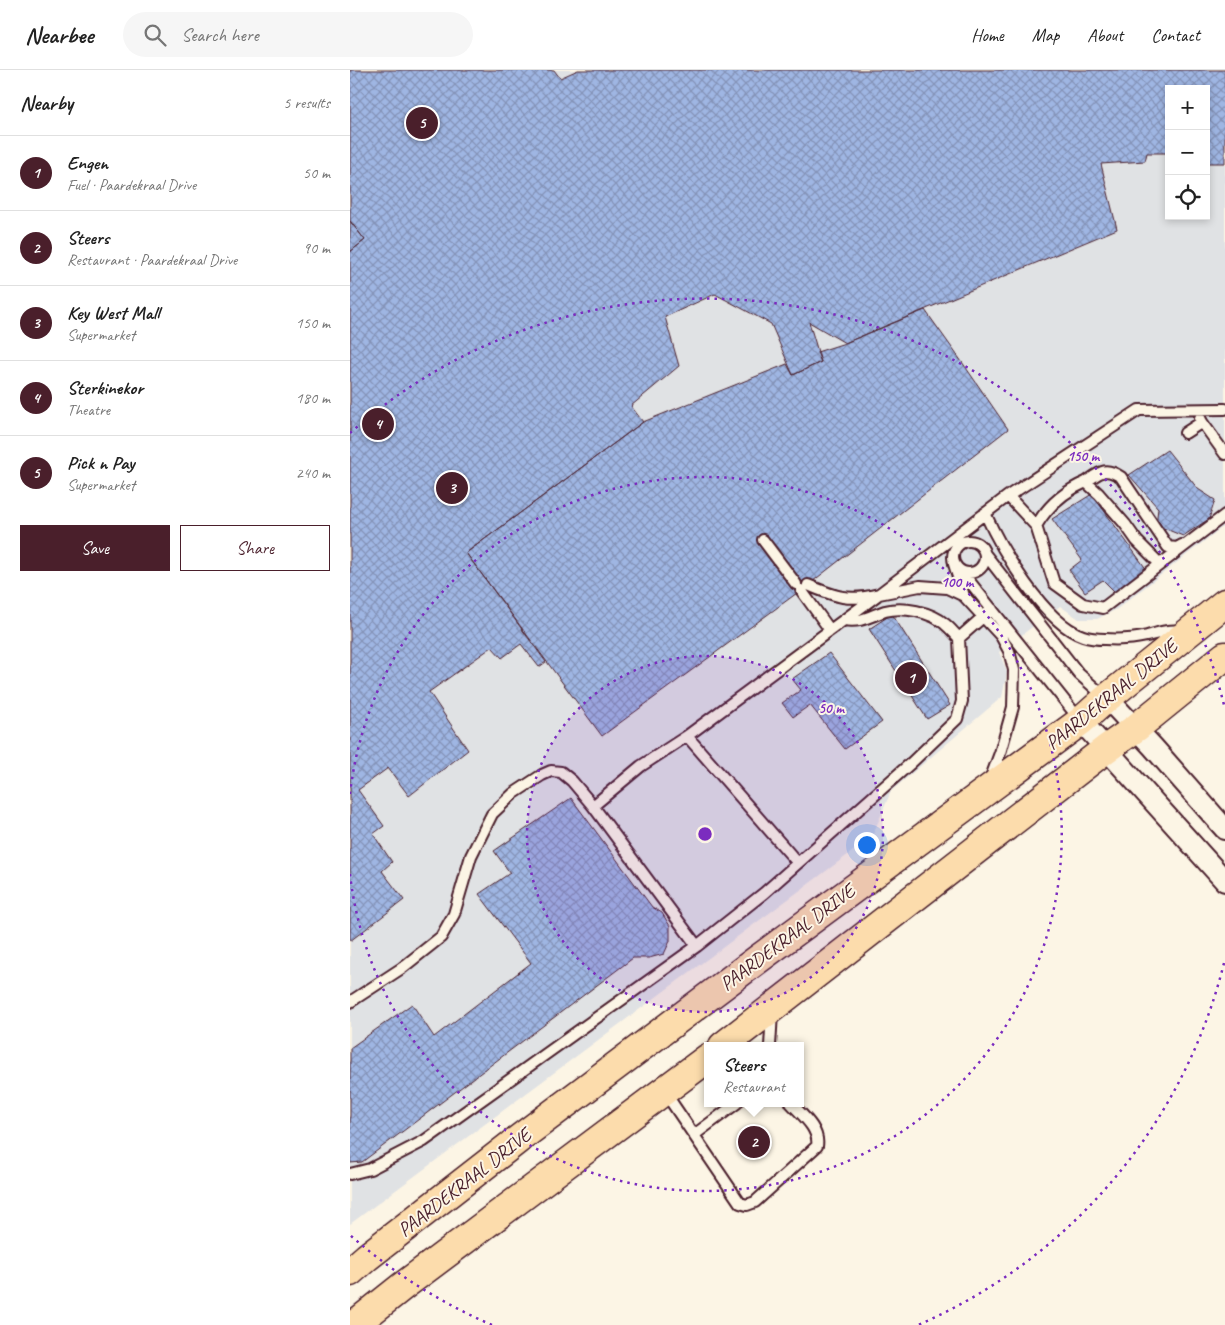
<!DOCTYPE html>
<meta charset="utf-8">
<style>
:root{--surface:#fff;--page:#f6f6f6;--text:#222;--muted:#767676;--line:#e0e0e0;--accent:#4a1f2b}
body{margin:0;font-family:Caveat,sans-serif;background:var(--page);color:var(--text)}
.controls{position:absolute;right:15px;top:15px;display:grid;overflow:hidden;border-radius:0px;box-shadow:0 2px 8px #0003}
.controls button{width:45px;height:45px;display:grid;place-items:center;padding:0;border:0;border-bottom:1px solid var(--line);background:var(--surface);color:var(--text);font:25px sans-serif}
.you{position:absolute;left:516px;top:774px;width:18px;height:18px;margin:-12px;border:4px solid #fff;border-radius:50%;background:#1a73e8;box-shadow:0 0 0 8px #1a73e833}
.badge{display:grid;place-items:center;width:32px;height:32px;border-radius:50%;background:var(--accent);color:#fff;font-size:16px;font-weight:700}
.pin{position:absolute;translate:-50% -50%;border:2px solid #fff;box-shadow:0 1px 5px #0006}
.popup{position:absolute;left:354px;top:972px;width:100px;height:65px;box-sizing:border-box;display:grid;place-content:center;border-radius:0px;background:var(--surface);filter:drop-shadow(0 1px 4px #0005);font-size:16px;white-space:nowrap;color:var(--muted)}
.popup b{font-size:19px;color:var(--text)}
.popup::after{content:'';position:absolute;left:50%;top:100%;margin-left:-10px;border:10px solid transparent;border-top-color:var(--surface)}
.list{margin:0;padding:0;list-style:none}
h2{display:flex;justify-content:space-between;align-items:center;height:65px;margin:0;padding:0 20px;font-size:21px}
h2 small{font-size:16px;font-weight:400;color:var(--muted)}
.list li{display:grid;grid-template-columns:32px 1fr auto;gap:15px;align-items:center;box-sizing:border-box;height:75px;padding:0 20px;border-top:1px solid var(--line)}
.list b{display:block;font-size:19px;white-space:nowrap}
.list p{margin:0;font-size:16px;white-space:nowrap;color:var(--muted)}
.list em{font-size:16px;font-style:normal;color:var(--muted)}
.actions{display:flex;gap:10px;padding:15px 20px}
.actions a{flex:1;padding:11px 0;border:1px solid var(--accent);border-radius:0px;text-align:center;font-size:18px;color:var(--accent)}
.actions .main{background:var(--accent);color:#fff}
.icon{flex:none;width:28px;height:28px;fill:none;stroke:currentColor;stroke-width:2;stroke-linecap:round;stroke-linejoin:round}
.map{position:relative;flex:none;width:875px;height:1255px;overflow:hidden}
header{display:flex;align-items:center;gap:30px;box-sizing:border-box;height:70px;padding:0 25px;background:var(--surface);border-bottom:1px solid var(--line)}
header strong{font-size:24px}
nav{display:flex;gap:28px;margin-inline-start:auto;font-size:18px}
.search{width:350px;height:45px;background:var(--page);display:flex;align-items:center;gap:12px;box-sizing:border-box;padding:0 18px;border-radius:28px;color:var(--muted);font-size:19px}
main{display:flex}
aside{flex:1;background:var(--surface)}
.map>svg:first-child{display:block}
</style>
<header>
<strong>Nearbee</strong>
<div class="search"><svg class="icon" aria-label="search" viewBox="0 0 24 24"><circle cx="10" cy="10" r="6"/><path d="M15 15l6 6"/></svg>Search here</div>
<nav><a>Home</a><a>Map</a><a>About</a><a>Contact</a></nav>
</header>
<main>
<aside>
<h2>Nearby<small>5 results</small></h2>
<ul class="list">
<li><span class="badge">1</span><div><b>Engen</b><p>Fuel · Paardekraal Drive</p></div><em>50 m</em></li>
<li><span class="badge">2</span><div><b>Steers</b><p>Restaurant · Paardekraal Drive</p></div><em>90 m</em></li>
<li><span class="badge">3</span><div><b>Key West Mall</b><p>Supermarket</p></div><em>150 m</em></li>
<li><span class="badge">4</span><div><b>Sterkinekor</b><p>Theatre</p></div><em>180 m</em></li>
<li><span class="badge">5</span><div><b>Pick n Pay</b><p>Supermarket</p></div><em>240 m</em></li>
</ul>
<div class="actions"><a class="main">Save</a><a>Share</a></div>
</aside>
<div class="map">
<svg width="875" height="1255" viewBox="0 0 875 1255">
<defs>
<pattern id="building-cross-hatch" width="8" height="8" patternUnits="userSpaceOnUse" patternTransform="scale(1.25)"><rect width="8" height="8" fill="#9fb6e3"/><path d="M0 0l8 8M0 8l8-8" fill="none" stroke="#8493b8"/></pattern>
</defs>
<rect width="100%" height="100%" fill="#fcf5e5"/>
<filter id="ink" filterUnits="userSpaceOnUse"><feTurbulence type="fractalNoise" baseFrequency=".02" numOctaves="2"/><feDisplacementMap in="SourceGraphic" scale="10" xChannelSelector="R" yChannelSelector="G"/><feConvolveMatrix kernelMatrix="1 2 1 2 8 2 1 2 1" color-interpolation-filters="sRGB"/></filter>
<g filter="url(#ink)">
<path fill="#e0e2e4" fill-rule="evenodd" d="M0,0h875v455l-108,84 -20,10h-18l-19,-13 -61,46 8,20 -5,25 -111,94 -19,46 -522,387zM819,19h37v127h-37z"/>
<path fill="url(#building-cross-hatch)" stroke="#4a1f2b" d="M0,0h204l6,8 18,-8h647v93h-19v-74h-37v64h-22l-2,8 -44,3 16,65 -272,114 -36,-21 12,40 -28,13 -22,-51 -56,-30 -50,23 14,49 -48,40 12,16 -177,131 80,109 -7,5 -18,-23 -19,14 -10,-11 -63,45 39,58 -59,46 -21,-28 -30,22 26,36 -11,8 19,28 -10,9 22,29 -54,41v-689l15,-12 -15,-19z
M0,151l15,19 -15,12z
M575,240l37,52 46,67 -200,156 -206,151 -136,-183 177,-131 144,-58 6,11 28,-13 -4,-10 28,-9z
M817,380l31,39 17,11 -6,19 -26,17 -27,-11 2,-17 -29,-33z
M742,424l55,76 -31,23 -13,-13 -18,12 -16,-22 13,-10 -30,-41z
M542,544l58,91 -23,14 -58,-90z
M479,583l53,69 -37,27 -35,-44 -17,12 -11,-14 19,-13 -9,-11z
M221,728l81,109 10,6 8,13v15l-6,13 -15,4h-16l-271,204 -12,1v-115l62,-44 22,33 97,-74 -52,-69 31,-21 -16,-22z"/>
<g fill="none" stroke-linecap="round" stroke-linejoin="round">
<g stroke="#4a1f2b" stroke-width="14">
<path id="lane" d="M852,352l23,32
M835,363l17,-11 -2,-4
M736,412c14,-10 19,-16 35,-5l47,70 9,1 5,-3
M658,426l131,-86 86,-1
M635,443c16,36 59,110 98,123 6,2 16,3 22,3 14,1 29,0 42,-3 11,-3 22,-7 34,-5
M686,456c11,-19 29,-35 50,-44l13,12 26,30 12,17 23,23
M413,470l33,44
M603 487a16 16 0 1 1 32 0a16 16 0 1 1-32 0Z
M635,484l94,120 26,23
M604,494l10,32
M612,502l118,148
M458,515c28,12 41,17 71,9l129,-98 28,30 18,57 29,21 20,4 122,-93
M451,520l29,40
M494,550c17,3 26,-4 41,-9 18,-5 46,1 60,13 5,4 9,9 14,14
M337,666l110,126
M243,736l48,-40 46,-30 192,-142 41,-8 27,2 17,8 37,40 8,15 5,19 -1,37 -13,46 -10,27
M347,876l67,-53 147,-130 46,-44 5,-18 -3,-63 33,-29
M0,932l52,-34 39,-31 13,-23 17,-58 21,-42 21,-20 29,-19 9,-4 10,1 11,9 21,25 104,140 -273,195 -54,28 -20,5
M420,976l2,-33
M314,1021l76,112 7,2 8,-3 62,-56c3,-17 -15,-31 -26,-43
M344,1065l43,-32"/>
</g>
<g stroke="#4a1f2b" stroke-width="24">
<path id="street" d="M757,628l46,49 72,82
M731,651l144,160"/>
</g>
<g stroke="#4a1f2b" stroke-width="31">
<path id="primary" d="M373,976l383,-297 30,-21 89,-72
M0,1202l17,-15 153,-119 237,-178 324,-239 26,-23 118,-95
M4,1255l49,-39 305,-228"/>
</g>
<use href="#lane" stroke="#fcf5e5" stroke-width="10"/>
<use href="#street" stroke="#fcf5e5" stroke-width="20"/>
<use href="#primary" stroke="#fcdcac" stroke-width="28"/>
</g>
</g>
<circle cx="355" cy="764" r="178" fill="#7b2cbf" fill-opacity=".12"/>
<g fill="none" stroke="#7b2cbf" stroke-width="2.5" stroke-dasharray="2.5 5">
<circle cx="355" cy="764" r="178"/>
<path d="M0 724A357 357 0 1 1 0 804"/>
<path d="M874 893A535 535 0 0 1 568 1255M142 1255A535 535 0 0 1 0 1165M0 363A535 535 0 0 1 874 635"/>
</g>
<g text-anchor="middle" stroke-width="4" stroke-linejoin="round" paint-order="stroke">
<g font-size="20" fill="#4a1f2b" stroke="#fcf5e5">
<text transform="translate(761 624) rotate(-39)" y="7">PAARDEKRAAL DRIVE</text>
<text transform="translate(437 867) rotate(-37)" y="7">PAARDEKRAAL DRIVE</text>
<text transform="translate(114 1112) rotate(-38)" y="7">PAARDEKRAAL DRIVE</text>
</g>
</g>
<circle cx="355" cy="764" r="8" fill="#7b2cbf" stroke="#fcf5e5" stroke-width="2.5"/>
<g font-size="15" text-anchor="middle" font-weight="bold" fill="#7b2cbf" stroke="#fcf5e5" stroke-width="4" stroke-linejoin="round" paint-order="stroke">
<text x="733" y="391">150 m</text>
<text x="607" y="517">100 m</text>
<text x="481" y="643">50 m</text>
</g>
</svg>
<div class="controls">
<button>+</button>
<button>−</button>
<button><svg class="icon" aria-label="locate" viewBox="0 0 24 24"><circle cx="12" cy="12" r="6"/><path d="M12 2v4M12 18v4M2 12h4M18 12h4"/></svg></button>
</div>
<div class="you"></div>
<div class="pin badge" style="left:561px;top:608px">1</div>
<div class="pin badge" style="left:404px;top:1072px">2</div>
<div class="popup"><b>Steers</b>Restaurant</div>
<div class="pin badge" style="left:102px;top:418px">3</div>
<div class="pin badge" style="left:28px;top:354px">4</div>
<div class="pin badge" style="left:72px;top:53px">5</div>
</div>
</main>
